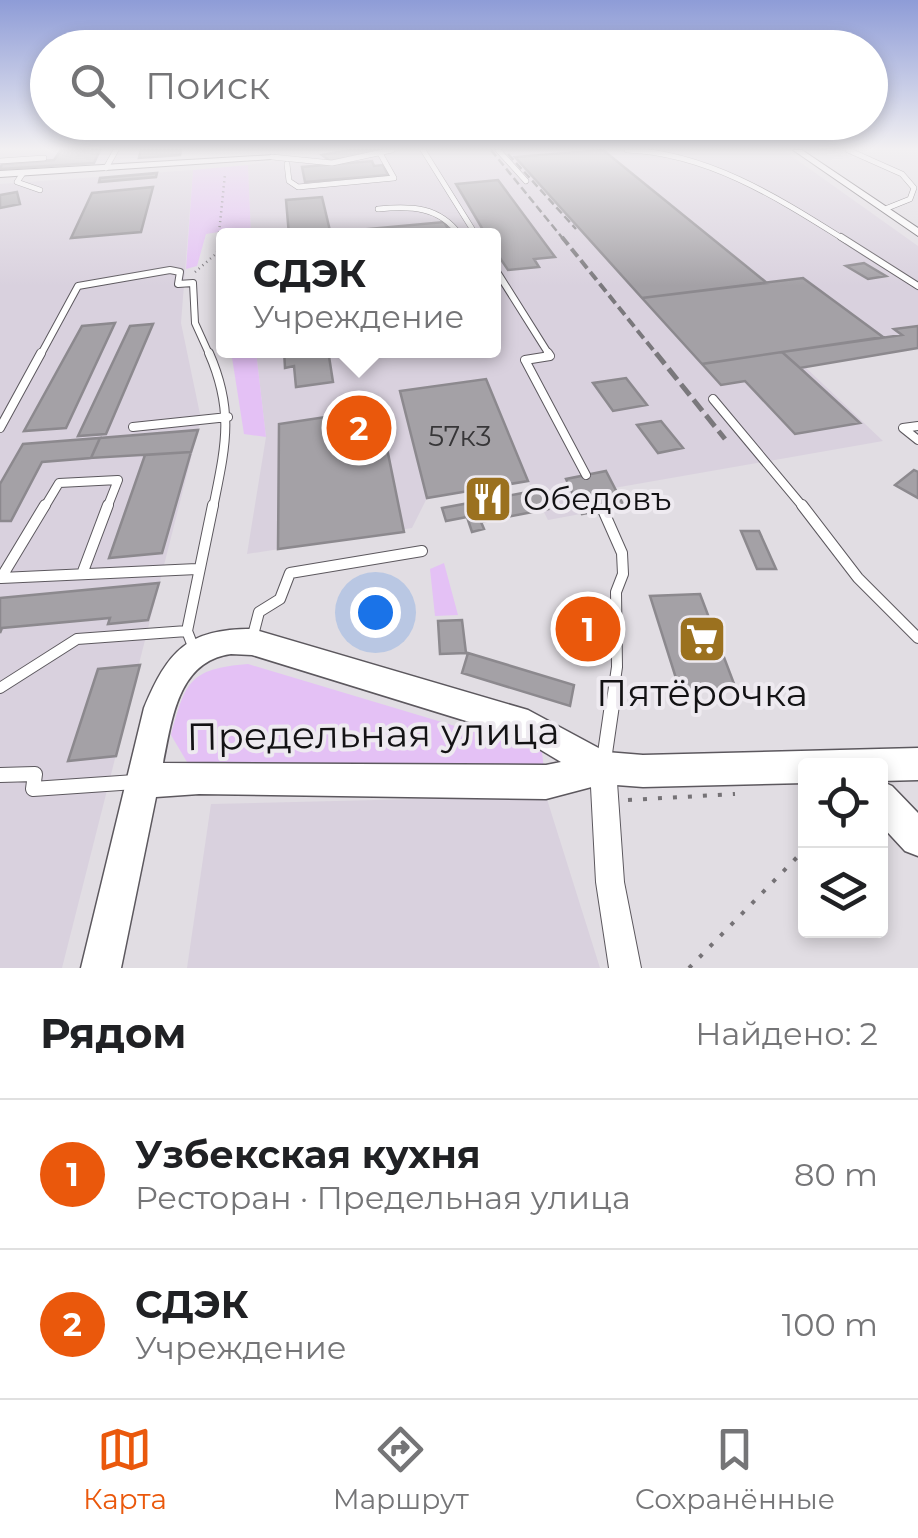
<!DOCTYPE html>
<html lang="ru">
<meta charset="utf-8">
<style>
:root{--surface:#fff;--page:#f6f6f6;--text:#202124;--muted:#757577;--line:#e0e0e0;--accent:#ea580c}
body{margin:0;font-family:Montserrat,sans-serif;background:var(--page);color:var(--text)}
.controls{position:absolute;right:30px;bottom:30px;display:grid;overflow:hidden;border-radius:10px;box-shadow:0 5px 15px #0003}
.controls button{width:90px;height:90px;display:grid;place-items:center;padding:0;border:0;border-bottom:2px solid var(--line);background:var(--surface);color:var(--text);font:50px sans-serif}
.you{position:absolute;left:375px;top:612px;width:35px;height:35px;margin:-25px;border:8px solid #fff;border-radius:50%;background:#1a73e8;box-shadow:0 0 0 15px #1a73e833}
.badge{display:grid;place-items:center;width:65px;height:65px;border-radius:50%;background:var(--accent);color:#fff;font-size:32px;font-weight:700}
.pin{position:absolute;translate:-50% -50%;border:5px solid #fff;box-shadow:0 2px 10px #0006}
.popup{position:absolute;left:216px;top:228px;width:285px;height:130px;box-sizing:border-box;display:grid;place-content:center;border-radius:10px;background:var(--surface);filter:drop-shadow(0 2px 8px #0005);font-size:32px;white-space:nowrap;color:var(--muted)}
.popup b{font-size:38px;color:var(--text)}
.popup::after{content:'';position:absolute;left:50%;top:100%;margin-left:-20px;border:20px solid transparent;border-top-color:var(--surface)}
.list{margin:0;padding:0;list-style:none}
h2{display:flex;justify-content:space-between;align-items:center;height:130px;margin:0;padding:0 40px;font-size:42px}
h2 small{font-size:32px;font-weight:400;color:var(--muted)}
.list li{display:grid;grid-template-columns:65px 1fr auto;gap:30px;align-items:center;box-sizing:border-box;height:150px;padding:0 40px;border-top:2px solid var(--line)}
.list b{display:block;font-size:38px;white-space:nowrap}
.list p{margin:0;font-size:32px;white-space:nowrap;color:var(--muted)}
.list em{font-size:32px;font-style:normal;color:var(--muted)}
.icon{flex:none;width:55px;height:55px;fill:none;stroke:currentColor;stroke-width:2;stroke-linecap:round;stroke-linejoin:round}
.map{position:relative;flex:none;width:918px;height:968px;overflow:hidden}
.search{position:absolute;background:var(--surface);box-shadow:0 5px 15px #0003;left:30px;right:30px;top:30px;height:110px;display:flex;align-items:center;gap:25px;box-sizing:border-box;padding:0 35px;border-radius:55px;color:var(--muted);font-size:38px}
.sheet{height:430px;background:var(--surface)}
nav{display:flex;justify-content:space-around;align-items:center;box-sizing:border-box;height:140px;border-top:2px solid var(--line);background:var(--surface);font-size:28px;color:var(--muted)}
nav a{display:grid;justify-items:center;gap:5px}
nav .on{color:var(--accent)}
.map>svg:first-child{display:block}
</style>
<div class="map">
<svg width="918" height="968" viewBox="0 0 918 968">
<rect width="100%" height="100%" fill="#e1dde3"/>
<path fill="#d9d1de" d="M0,150h233l-233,19z
M345,150h438l135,96v102l-114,18 79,75 -269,47 10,18 -76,14 -20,-39 -101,17 -15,30 -165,26 19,-117 -10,-86 238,-1v-115h-243l-3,-70z
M193,170l-12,153 20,96 -139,549h-62v-784z
M546,796l54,172h-413l24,-164z"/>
<path fill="#e4c1f5" d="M248,165l3,70h-7l-1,-7 -37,6 -9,32 -11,3 7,-99z
M231,351h25l10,86 -22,-3z
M444,563l14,52 -23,1 -5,-47z
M248,664l294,88 2,18 -357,-8 -16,-27c15,-54 18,-66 77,-71z"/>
<path fill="#a4a1a6" stroke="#8c898e" stroke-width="2.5" d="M61,150h39l-6,13 -94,6 2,-5 52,-4z
M141,150h40l-1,5 -41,3z
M350,150h33l1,1 -54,10 -8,-6z
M603,150l164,133 -125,15 -127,-141z
M372,161l2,5 9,-1 5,10 -83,7 -3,-15z
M157,173l-1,4 -57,5 1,-4z
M498,180l57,77 -21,2 5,8 -31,3 -14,-21v-14h-8l-30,-51z
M153,187l-12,45 -70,6 21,-45z
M17,192l3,12 -20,4v-13z
M322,197l9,38h-42l-3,-35z
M444,222l8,13h-116l-1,-3z
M864,263l22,13 -18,3 -22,-13z
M803,278l80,59 -181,27 -60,-66z
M115,323l-49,105 -42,3 58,-105z
M153,324l-47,110 -28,2 52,-110z
M918,326v22l-118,20 -18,-16 120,-17 -8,-6z
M284,350h44l5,32 -37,5 -2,-21 -9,2z
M782,352l18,16 60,55 -65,11 -50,-53 -24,4 -19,-21z
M626,378l21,27 -34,6 -20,-28z
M486,379l42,102 -101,17 -27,-107z
M379,409l25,123 -126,17 1,-125z
M661,421l22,27 -25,5 -21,-28z
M198,430l-7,22 -100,6 9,-20z
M100,438l-9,20 -49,4 -31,59h-11v-37l23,-40z
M191,452l-29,101 -53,5 36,-103z
M914,470l4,2v26l-23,-13z
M606,471l18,35 -42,8 -16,-35z
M539,490l9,19 -67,13 3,7 -12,3 -5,-15 -21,4 -4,-13z
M741,531h18l17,38h-19z
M159,583l-11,37 -40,4 2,-6 -108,10 -2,5v-35z
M700,594l36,95 -56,2 -30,-95z
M462,620l4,33 -26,1 -2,-33z
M468,653l106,32 -4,21 -108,-33z
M140,665l-24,91 -48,5 30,-92z"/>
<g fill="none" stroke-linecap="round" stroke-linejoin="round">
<g stroke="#5c585e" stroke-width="6">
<path id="lane-far4" d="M423,150l53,85
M498,150l28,31
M627,150c81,3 151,48 218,90
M848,150l54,24 12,14 -4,11 -25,10
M272,157l60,6 60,-13
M0,161l44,-3
M287,164l2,17 9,6 96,-9 -13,-23
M106,168l10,-18
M23,173l-6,9 23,8
M378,209c33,-3 61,-3 82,26"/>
</g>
<g stroke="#5c585e" stroke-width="8">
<path id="lane-far3" d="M841,237l77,49
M494,267l56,89
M40,356l38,-70 92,-16 10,2 -2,12 15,-1 2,40 15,33"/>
</g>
<g stroke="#5c585e" stroke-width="10">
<path id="lane-far2" d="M209,353c26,59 16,95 4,155
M548,353l2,3 -25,4 61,115
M713,399l91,109
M918,426l-15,2 15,12
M133,427l95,-10
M0,428l41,-75
M44,508l15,-25 59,-3 -11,28"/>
</g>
<g stroke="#5c585e" stroke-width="12">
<path id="lane-far1" d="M802,505l56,73 60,60
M603,510l19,43 1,21 -7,18 1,75 -6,40
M82,574l26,-69
M1,578l44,-73
M1,578l196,-9
M252,639l7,-27 21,-13 10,-26 132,-22
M194,649l-7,-18 26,-126
M0,688l77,-49 110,-8"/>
</g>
<g stroke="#5c585e" stroke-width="16">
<path id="lane" d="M604,760l8,-55
M0,775l35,-1 -2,15 102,-7"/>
</g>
<g stroke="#5c585e" stroke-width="2">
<path id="street" d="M793,150h9l116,78v8z
M275,155l-3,4 -272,18v-6z
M603,755l9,4 4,9 8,114 17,86h-32l-13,-86 -6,-114 4,-9z"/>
</g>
<g stroke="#5c585e" stroke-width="3">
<path id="secondary" d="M252,629l276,81 78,42 37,3 275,-7v32l-37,1 11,5 26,27v43l-13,-5 -25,-27v-58h-74v17l-163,4 -40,-3 -57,15 -347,-5 -43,3 -35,171h-40l63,-260c24,-57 43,-79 108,-79zM231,654l21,1 269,83 40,24 -15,3 -383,-2c9,-44 15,-102 68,-109z"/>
</g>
<path stroke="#757276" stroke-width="2.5" stroke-dasharray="1 4" stroke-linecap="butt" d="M195,272l22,-19 8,-79"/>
<path stroke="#757276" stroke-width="4" stroke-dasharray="4 11" stroke-linecap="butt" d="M628,800l107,-6
M689,968l117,-120"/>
<use href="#lane-far4" stroke="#fff" stroke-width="5"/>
<use href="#lane-far3" stroke="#fff" stroke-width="6"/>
<use href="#lane-far2" stroke="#fff" stroke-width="8"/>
<use href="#lane-far1" stroke="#fff" stroke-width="10"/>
<use href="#lane" stroke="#fff" stroke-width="14"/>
<use href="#street" fill="#fff" fill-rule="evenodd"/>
<use href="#secondary" fill="#fff" fill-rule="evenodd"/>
<path stroke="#7a787c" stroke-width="2.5" stroke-dasharray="8 4" stroke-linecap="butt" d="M491,150l73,90
M508,154l68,75"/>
<path stroke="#7a787c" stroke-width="4" stroke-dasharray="10 5" stroke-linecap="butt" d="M562,237l96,119"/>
<path stroke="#7a787c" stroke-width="5" stroke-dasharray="14 6" stroke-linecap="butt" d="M656,353l69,86"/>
</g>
<linearGradient id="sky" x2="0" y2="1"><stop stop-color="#8e9cd7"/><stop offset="0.52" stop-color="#f2f0f2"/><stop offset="1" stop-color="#f2f0f2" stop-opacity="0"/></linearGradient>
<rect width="918" height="286" fill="url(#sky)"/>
<defs>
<g id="restaurant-square" transform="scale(2.5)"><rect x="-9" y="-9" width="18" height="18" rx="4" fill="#9b711f" stroke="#eeeaf0"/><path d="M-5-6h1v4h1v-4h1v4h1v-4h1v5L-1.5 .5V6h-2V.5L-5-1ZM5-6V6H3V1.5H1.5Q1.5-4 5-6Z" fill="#fff"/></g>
<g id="supermarket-square" transform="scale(2.5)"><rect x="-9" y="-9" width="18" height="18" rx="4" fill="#9b711f" stroke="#eeeaf0"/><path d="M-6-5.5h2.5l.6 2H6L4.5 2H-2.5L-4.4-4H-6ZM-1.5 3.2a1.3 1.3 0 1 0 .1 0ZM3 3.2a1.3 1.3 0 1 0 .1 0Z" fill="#fff"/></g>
</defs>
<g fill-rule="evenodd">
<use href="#restaurant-square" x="488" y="499"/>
<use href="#supermarket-square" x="702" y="639"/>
</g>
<g text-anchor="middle" stroke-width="8" stroke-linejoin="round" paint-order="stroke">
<g font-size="28" fill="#373638">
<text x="460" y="446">57к3</text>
</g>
<g font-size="32" fill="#131214" stroke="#eeeaf0" text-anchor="start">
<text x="523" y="510">Обедовъ</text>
</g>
<g font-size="38" fill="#131214" stroke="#eeeaf0">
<text x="702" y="706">Пятёрочка</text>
</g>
<g font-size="38" fill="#131214" stroke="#eeeaf0">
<text transform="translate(373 734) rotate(-1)" y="13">Предельная улица</text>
</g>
</g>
</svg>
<div class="controls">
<button><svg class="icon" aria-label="locate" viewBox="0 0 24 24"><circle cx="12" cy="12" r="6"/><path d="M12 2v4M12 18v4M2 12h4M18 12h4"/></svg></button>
<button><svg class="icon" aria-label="layers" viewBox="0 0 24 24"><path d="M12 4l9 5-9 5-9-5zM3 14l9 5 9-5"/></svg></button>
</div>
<div class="you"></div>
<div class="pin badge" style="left:588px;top:629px">1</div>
<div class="pin badge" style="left:359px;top:428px">2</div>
<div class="popup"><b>СДЭК</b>Учреждение</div>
<div class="search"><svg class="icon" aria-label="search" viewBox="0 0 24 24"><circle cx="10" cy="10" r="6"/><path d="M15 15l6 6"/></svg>Поиск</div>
</div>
<section class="sheet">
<h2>Рядом<small>Найдено: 2</small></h2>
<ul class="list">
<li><span class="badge">1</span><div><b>Узбекская кухня</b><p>Ресторан · Предельная улица</p></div><em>80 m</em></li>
<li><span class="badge">2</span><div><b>СДЭК</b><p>Учреждение</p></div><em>100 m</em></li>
</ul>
</section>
<nav>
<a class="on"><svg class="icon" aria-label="map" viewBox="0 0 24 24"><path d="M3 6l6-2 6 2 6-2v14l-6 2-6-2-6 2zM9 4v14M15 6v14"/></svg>Карта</a>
<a><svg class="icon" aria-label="directions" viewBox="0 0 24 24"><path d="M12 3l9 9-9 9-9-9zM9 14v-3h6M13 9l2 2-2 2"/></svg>Маршрут</a>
<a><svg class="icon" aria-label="saved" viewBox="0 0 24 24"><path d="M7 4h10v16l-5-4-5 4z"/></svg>Сохранённые</a>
</nav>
